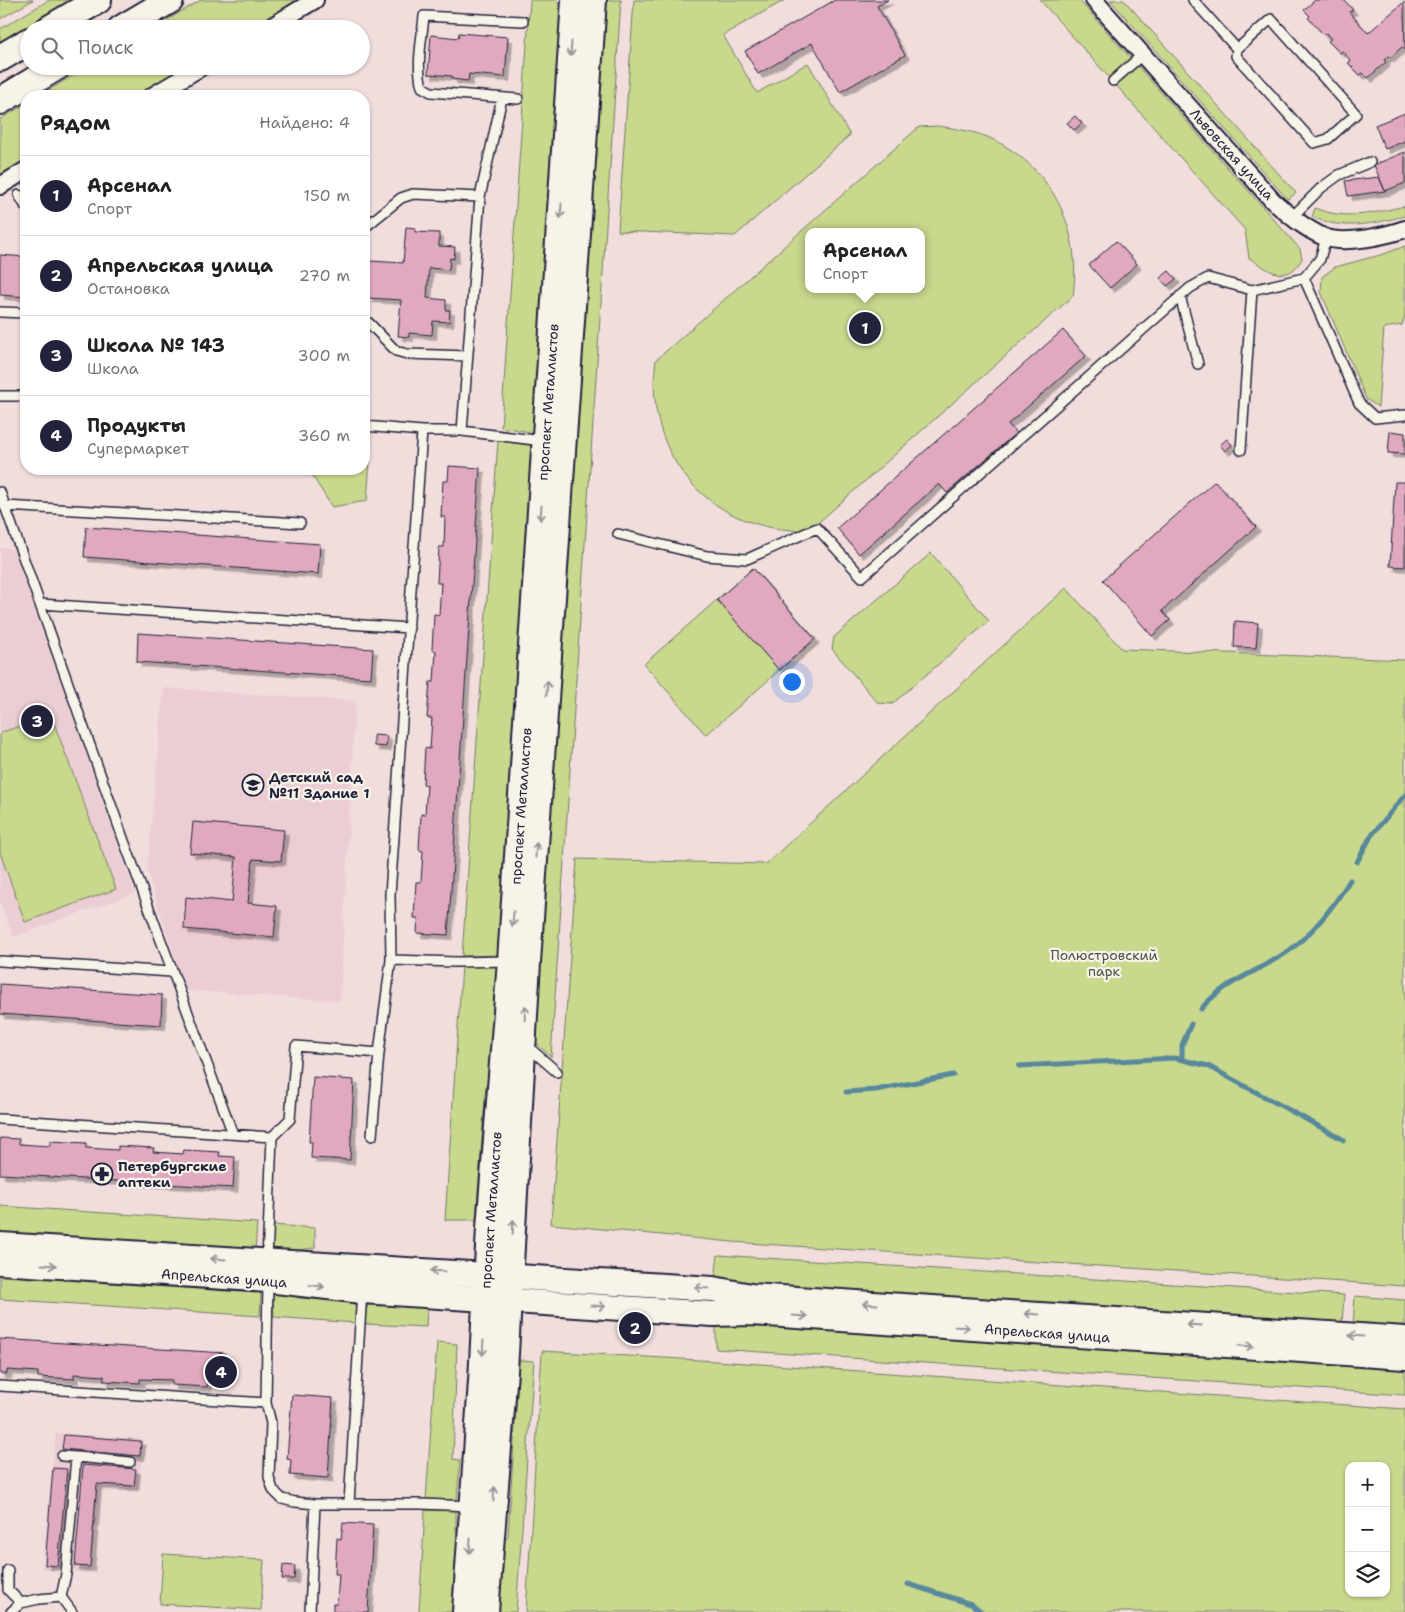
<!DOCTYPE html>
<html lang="ru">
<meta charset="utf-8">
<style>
:root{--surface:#fff;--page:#f2f2f2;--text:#222;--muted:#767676;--line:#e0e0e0;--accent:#22223b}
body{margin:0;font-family:"Shantell Sans",sans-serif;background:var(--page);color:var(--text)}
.controls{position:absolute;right:15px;bottom:15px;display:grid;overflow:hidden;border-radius:10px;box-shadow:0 1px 4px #0004}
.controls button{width:45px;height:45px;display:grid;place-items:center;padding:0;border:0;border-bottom:1px solid var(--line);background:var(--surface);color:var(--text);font:25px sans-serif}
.you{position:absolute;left:791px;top:681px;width:18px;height:18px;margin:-12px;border:4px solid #fff;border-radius:50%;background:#1a73e8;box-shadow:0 0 0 8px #1a73e833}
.badge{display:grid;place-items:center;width:32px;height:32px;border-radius:50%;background:var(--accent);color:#fff;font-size:16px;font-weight:700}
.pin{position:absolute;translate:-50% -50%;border:2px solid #fff;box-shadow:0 1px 5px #0006}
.popup{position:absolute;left:805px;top:228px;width:120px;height:65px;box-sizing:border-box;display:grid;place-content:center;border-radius:10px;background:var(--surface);filter:drop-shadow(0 1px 4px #0005);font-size:16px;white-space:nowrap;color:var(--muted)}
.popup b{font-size:19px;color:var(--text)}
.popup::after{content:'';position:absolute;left:50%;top:100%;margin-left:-10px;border:10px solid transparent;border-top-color:var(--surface)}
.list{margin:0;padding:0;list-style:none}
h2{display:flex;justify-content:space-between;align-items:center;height:65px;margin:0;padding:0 20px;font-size:21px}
h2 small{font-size:16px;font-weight:400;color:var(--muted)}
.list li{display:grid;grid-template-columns:32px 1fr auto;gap:15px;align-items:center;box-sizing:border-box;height:80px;padding:0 20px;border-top:1px solid var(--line)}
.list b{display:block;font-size:19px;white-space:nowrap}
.list p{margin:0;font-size:16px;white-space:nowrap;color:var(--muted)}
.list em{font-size:16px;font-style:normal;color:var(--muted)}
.icon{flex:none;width:28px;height:28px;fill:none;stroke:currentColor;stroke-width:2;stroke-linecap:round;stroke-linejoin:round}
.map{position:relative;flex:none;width:1405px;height:1612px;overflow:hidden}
.search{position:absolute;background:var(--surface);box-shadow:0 1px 4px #0004;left:20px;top:20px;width:350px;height:55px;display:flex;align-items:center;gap:12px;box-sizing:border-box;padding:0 18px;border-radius:28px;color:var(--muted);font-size:19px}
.panel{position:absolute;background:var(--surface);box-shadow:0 1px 4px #0004;left:20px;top:90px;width:350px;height:385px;border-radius:20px}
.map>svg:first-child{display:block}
</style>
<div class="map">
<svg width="1405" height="1612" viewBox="0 0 1405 1612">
<defs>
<filter id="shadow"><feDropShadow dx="4.5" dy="4.5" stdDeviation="0" flood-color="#0004"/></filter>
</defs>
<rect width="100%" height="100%" fill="#f0dddc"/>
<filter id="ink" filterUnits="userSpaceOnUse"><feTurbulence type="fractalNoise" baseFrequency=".02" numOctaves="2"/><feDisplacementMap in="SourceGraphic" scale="10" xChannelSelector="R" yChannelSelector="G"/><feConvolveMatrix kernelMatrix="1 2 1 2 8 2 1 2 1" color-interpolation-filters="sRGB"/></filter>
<g filter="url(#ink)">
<path fill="#ebcdd3" d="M0,548h13l122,345 -122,44 -13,-35z
M164,688l191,13 -15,300 -155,-11 -38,-120z
M56,1433l87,6 -5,53 -39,-1 -9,82 -48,-4z"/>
<path fill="#c8d88c" stroke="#757d64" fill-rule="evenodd" d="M0,0h33l-33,19z
M49,0h28l-77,46v-17z
M201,0h99l-49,29h-99z
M530,0h27l7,18 -28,415 -35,-6z
M604,0h17l-70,1057 -12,-11 -5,-7z
M634,0h151l-62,35 34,58 51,-30 42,72 -115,101 -117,-5z
M1040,0h39l221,249 2,10c-16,27 -33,11 -53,-1l-4,-28z
M1110,0h14l172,193 -8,6 -6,-6z
M89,66h98l-52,30h-96z
M26,104v56l-26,16v-57z
M938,126c19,3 38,5 56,14 60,30 88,91 79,156l-263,234c-98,5 -168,-74 -154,-170l263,-233zM809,232h112v57h-112z
M1405,206v10c-34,8 -60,15 -93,1l3,-9c31,13 59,5 90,-2z
M1405,246v70l-3,9 -18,3 -6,79 -12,-8 -45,-107 1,-15 13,-10 49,-13z
M498,441l38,5 -34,509 -40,1z
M364,460h6l-3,41 -35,6 -24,-38h56z
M931,553l58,68 -97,83 -14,-1 -46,-54 2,-12z
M753,568l62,71 -109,96 -62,-71z
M1066,588l56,61 283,11v626l-673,-44 -181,-18 26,-365 189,5z
M51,715l65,174 -91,33 -25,-69v-120z
M462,966l39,1 -7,104 -8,14 -10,135h-31z
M0,1206l257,17 -2,29 -255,-17z
M272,1225l43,3v20l-44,5z
M718,1255l626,40 -2,29 -600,-39 -27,-7z
M0,1271l259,17 2,7 -1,21 -260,-17z
M276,1289l23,9 55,4 2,7 -1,14 -81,-6 -1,-20z
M1355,1296l50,4v30l-52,-4z
M369,1303l58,5 -1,19 -61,-3 1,-14z
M754,1322l651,44v29l-689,-46v-25z
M437,1342l20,2 -4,115 7,1 -3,40 -31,-1z
M542,1351l174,10 689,48v203h-879zM1349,1466h37v127h-37z
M519,1360l15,1 -18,251h-21l4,-67 9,-9z
M425,1510l31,1v19l4,9 -2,73h-39z
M163,1554l101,6 -3,50 -101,-6z"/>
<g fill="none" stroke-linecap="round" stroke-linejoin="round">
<path stroke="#59889c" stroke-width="5" d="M1357,862l14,-26 34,-41
M1201,1009c24,-29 60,-38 89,-59 25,-19 44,-44 60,-70
M1182,1059v-14l9,-21
M1019,1066l156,-8 33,8 136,74
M846,1092l30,-2 77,-15
M908,1584l63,20 11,8"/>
</g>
<path fill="#e0a9bf" stroke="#22223b" filter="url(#shadow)" d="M835,0h53l-11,6 28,49 -65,37 -28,-49 -54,31 -13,-23z
M1315,0h29l9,10 -4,2 19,21 36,-31 1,48 -3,-3 -12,11 -2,-2 -4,4 2,2 -18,16 -5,-5 -3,2 -12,-12 3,-2 -9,-10 -2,2 -12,-12 3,-2 -5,-6 -2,2 -16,-17 2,-2 -6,-6z
M459,33l49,4 -3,40 -36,-3 -1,7 -16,-2v-3l-24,-2 3,-39 27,3z
M1405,113v28l-20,8 -10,-24z
M1075,116l7,7 -8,7 -7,-7z
M1405,152v31l-20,8 -11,-26z
M1379,177l6,14 -37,5 -3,-15z
M406,227l9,1v4l24,1v13l16,1 -1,12 -4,-1 -1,12 -20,-2 -2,30 19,2v10h4l-1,12 -16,-1 -1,14 -23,-2v4l-11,-1 3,-36 -33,-2 2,-37 33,2z
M1116,241l21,23 -27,24 -21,-23z
M0,255l26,2v40l-26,-2z
M1169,271l7,8 -9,7 -7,-8z
M1063,330l23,26 -78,68 8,9 -69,60 -8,-9 -80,70 -22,-26z
M1390,431l15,2v21l-17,-1z
M1227,439l5,6 -7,6 -5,-6z
M449,466l31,2 -32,467 -31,-2 1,-15h-4l2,-36h5l2,-31 -4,-1 2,-36 4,1 2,-30 -4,-1 2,-36 5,1 2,-31h-5l3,-36h4l1,-16 1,-15 -4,-1 2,-36 5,1 2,-32h-4l2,-36h5l1,-30h-4l2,-36h5z
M1215,481l41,46 -94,84 8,9 -18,16 -49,-56z
M1395,482h10v85l-15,-1z
M86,527l234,17 -2,30 -234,-17z
M753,568l62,71 -36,31 -62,-70z
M1235,621l23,2 -2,25 -22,-1z
M138,633l235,16 -2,29 -234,-16z
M374,735l13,1 -1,11 -12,-1z
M193,822l91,8 -3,31 -28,-2 -5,44 29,3 -3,31 -90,-8 2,-32 46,5 4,-45 -46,-4z
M0,984l162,11 -1,30 -161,-11z
M313,1077l41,3 -4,80 -39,-2 1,-16h-3z
M0,1138l19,1v5l31,2v-5l36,2v5l32,2v-4l36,2 -1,4 30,2 1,-4 36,2 -1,4 16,1 -2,31 -233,-14z
M0,1339l225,14 -2,31 -15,-1 -1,4 -35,-2v-5l-32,-1v4l-36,-2v-5l-30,-2v5l-36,-2v-5l-31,-2v4h-7z
M292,1395l41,3 -5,80 -38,-3 1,-15 -4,-1z
M64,1435l77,6 -1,15 -78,-7z
M83,1465l53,4 -2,17 -37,-2 -7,83 -15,-1z
M53,1468l14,1 -9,97 -13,-1z
M343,1523l30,2 -5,87h-35v-8h4l2,-30h-4l2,-36 4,1z
M283,1565l12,1 -1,13h-12z"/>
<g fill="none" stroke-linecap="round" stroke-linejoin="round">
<g stroke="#22223b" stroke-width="12">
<path id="lane" d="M1193,0l44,49 -1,7 78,87 14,-4 28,-25 -85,-95 -34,30
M1113,81l30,-27
M518,99l-87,-7 -9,-5c-6,-22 0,-48 2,-71l99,5
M19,195l7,12
M480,197l22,-99
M1292,217l29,-29 18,-13 31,-13
M364,228l37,-30 12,-4 67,3 -18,234
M1304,278l55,125 16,15 30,-3
M1180,296l18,68
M0,312l26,1
M364,320l5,3 27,28 11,3 61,2
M0,396h26
M364,426l58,5h40l81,10
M1241,450l11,-160
M0,492l124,349 109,293
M5,506l295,17
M618,534l89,22 40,3 70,-31 45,49 328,-289 18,-10 44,12 52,-12 16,-19 6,-21
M40,604l369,24
M391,960l66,2 51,-1
M0,961l172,11
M526,1045l31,27
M0,1119l272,18
M372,1136l7,-83
M267,1261l5,-124 18,-18 6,-73 83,7 12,-93 -1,-65 32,-464
M268,1282l-2,121 5,20 -2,54 4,13 9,9 13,3 20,2h106l50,2
M0,1386l266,17
M62,1456l14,1
M349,1503l13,-212
M8,1570v20l13,13
M61,1597l5,-23 10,-117 54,5
M11,1612l10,-9 18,-4 22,-2 11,15
M310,1612l5,-108"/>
</g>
<g stroke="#22223b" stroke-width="20">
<path id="street" d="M1094,0l179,201c16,14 31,27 51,36 20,8 61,-1 81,-8
M267,29l48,-29
M152,96l51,-30
M0,186l26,-16"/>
</g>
<g stroke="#22223b" stroke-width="28">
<path id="secondary" d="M0,1245l713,44 38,7 654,43
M0,1262l268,18 94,11 351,23 38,-1 654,44
M465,1612l16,-231 8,-153 21,-267 64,-961
M486,1612l19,-241 23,-409 66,-962"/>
</g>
<g stroke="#22223b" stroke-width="30">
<path id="primary" d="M49,29l49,-29
M121,29l49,-29
M0,58l29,-17
M0,101l58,-35"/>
</g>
<use href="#lane" stroke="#f7f3e8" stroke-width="9"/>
<use href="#street" stroke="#f7f3e8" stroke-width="16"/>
<use href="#secondary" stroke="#f7f3e8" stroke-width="24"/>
<use href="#primary" stroke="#f7f3e8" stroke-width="26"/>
</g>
<defs><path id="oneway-shaft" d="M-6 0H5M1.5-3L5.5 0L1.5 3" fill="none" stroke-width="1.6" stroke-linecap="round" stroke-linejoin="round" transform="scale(1.25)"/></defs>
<g stroke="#97959a">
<use href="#oneway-shaft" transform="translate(571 49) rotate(94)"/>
<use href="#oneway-shaft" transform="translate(561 211) rotate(94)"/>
<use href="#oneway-shaft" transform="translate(541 513) rotate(94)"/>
<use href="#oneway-shaft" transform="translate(547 688) rotate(-86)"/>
<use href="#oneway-shaft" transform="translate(536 850) rotate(-86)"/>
<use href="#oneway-shaft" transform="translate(513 919) rotate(94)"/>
<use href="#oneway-shaft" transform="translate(525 1013) rotate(-87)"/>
<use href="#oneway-shaft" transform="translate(513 1227) rotate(-87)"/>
<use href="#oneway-shaft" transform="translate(218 1259) rotate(-176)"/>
<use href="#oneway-shaft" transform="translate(49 1265) rotate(4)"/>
<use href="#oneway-shaft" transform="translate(438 1271) rotate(-177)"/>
<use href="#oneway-shaft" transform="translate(317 1286) rotate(7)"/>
<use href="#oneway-shaft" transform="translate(702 1288) rotate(-176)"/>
<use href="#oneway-shaft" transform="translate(870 1304) rotate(-176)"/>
<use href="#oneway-shaft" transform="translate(598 1306) rotate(3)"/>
<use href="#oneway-shaft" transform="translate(1032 1314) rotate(-176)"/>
<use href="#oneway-shaft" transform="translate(800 1316) rotate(4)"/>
<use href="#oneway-shaft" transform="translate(1194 1325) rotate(-176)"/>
<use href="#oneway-shaft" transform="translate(962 1327) rotate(4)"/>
<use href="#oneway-shaft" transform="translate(1356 1336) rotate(-176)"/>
<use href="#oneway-shaft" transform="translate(1246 1346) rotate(4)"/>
<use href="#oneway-shaft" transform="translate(483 1348) rotate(93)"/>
<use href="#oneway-shaft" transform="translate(494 1494) rotate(-85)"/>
<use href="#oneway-shaft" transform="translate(470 1546) rotate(94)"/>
</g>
</g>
<defs>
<g id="school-ring" transform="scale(1.125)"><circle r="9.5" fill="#f7f3e8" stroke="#22223b" stroke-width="1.5"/><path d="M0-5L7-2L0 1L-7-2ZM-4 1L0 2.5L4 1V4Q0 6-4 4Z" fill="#22223b"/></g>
<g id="pharmacy-ring" transform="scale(1.125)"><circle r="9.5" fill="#f7f3e8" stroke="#22223b" stroke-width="1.5"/><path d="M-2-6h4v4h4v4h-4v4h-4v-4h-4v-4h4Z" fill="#22223b"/></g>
</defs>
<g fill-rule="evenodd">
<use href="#school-ring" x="253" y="785"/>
<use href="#pharmacy-ring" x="102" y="1174"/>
</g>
<g text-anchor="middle" stroke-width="4.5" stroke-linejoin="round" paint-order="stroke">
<g font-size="14" fill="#22223b" stroke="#f7f3e8">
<text transform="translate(1232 154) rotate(48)" y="5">Львовская улица</text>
<text transform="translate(548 402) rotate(-86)" y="5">проспект Металлистов</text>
<text transform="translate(521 806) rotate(-86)" y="5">проспект Металлистов</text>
<text transform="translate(491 1210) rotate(-86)" y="5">проспект Металлистов</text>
<text transform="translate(224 1278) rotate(4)" y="5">Апрельская улица</text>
<text transform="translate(1047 1333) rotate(4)" y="5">Апрельская улица</text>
</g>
<g font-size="14" font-weight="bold" fill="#22223b" stroke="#f7f3e8" text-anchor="start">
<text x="269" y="782">Детский сад<tspan x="269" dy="16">№11 Здание 1</tspan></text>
<text x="118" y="1171">Петербургские<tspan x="118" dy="16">аптеки</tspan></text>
</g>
<g font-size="14" fill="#4c504f" stroke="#f7f3e8">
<text x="1104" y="960">Полюстровский<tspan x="1104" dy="16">парк</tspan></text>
</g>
</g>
</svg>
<div class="controls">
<button>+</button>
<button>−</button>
<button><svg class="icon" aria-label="layers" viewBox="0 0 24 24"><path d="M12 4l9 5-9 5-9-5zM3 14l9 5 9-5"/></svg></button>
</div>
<div class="you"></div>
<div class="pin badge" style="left:865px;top:328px">1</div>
<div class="popup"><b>Арсенал</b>Спорт</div>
<div class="pin badge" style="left:635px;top:1328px">2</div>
<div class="pin badge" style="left:37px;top:721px">3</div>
<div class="pin badge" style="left:221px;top:1372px">4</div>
<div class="search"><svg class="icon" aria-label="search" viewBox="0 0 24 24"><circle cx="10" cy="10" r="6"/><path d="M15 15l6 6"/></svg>Поиск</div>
<section class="panel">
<h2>Рядом<small>Найдено: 4</small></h2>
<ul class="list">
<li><span class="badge">1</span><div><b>Арсенал</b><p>Спорт</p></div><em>150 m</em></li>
<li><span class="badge">2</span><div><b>Апрельская улица</b><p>Остановка</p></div><em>270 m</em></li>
<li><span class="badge">3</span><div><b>Школа № 143</b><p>Школа</p></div><em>300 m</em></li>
<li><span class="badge">4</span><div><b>Продукты</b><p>Супермаркет</p></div><em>360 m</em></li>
</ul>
</section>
</div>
